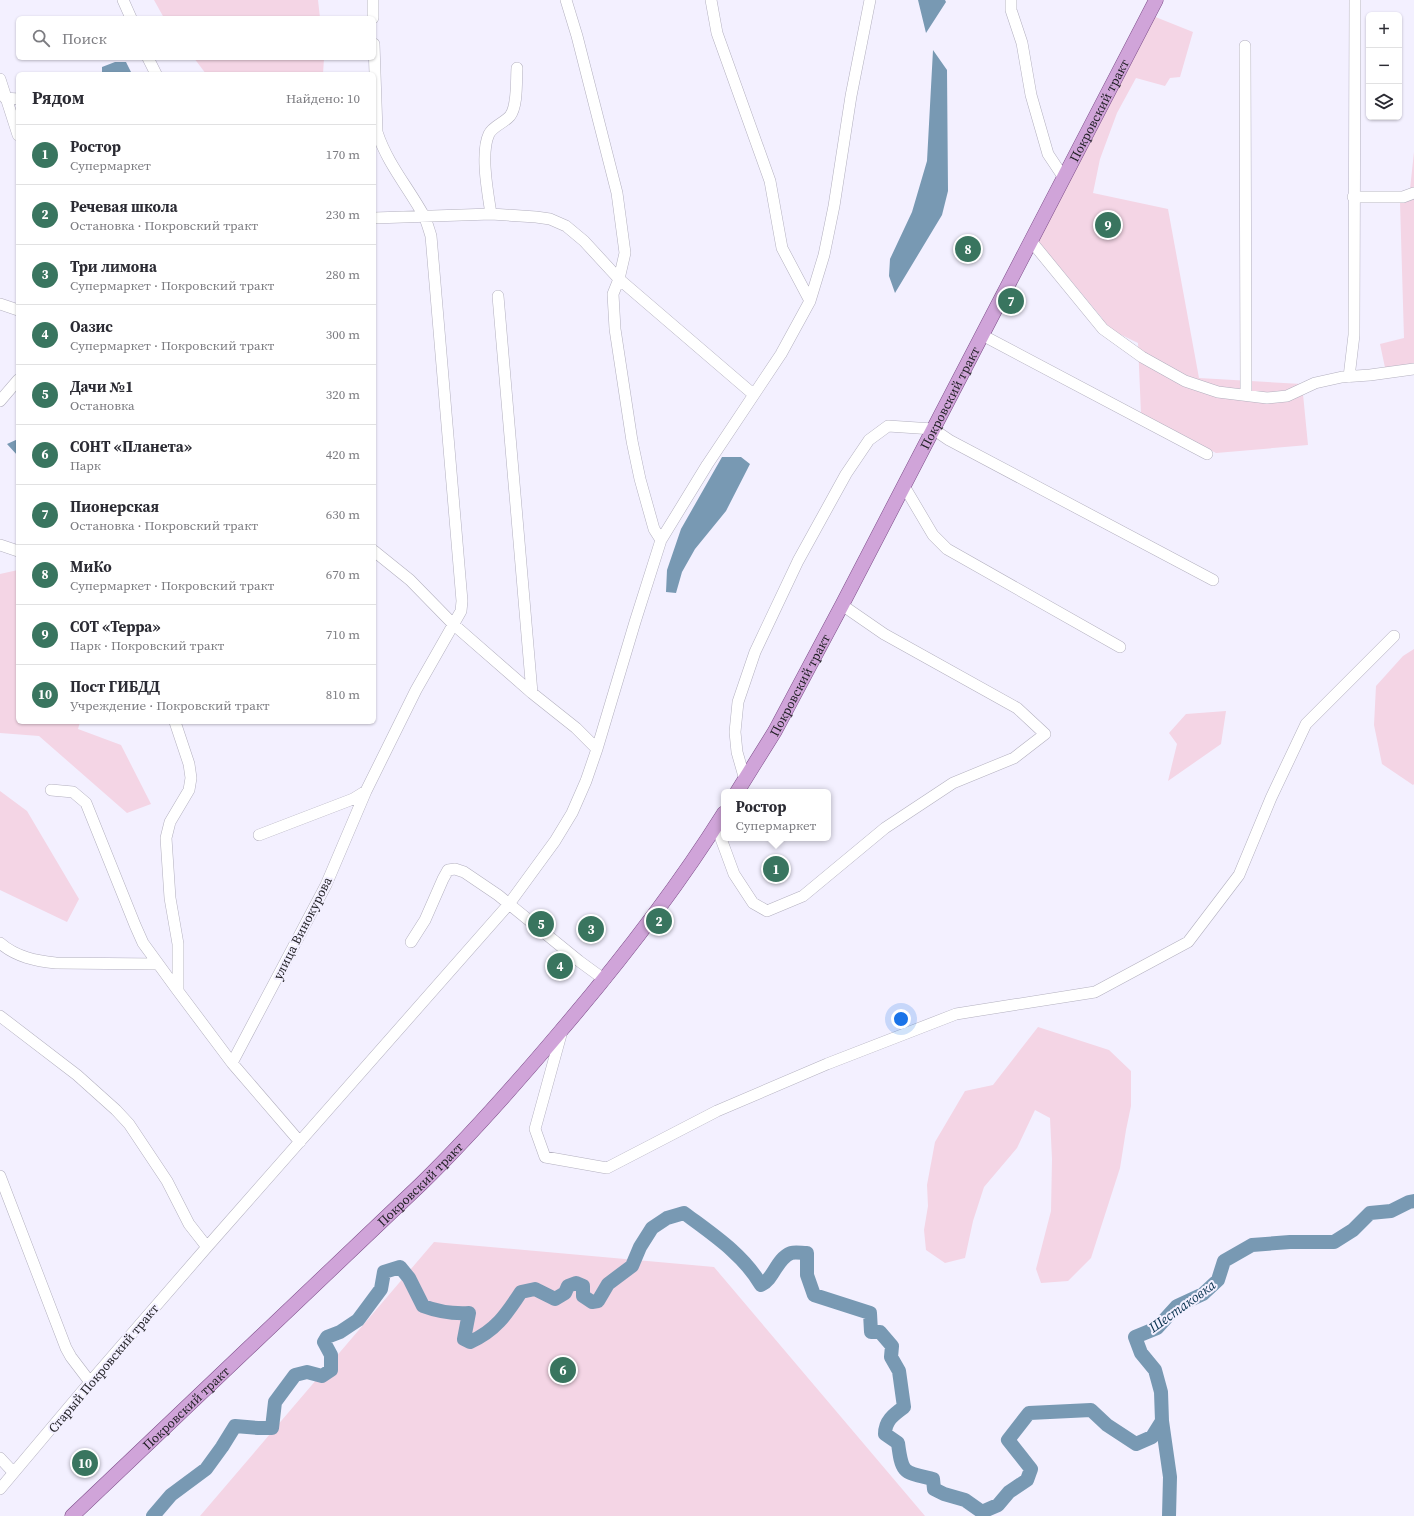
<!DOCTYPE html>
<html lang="ru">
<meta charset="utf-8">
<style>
:root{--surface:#fff;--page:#f2f2f3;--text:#2b2b33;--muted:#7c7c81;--line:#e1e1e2;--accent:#39755f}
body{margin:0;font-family:"Source Serif 4",serif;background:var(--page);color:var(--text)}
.controls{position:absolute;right:12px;top:12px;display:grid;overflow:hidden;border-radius:6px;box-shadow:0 1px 3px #0004}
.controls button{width:36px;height:36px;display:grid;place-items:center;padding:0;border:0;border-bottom:1px solid var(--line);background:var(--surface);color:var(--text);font:20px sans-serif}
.you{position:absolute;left:901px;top:1019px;width:14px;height:14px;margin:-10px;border:3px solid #fff;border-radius:50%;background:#1a73e8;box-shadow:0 0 0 6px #1a73e833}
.badge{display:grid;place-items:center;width:26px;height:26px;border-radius:50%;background:var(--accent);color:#fff;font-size:13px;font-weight:700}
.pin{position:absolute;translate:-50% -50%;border:2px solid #fff;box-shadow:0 1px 4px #0006}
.popup{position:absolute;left:721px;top:789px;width:110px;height:52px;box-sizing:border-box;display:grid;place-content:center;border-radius:6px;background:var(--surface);filter:drop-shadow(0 1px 3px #0005);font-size:13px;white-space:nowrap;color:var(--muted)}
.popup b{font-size:15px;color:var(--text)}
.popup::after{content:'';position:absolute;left:50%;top:100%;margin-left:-8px;border:8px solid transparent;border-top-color:var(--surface)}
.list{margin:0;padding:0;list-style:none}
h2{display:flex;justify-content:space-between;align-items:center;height:52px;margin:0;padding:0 16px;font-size:17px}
h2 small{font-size:13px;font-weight:400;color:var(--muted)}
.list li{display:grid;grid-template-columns:26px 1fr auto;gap:12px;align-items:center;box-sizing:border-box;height:60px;padding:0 16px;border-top:1px solid var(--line)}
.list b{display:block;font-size:15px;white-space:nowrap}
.list p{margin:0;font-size:13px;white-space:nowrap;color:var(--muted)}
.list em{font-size:13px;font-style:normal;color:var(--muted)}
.icon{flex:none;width:22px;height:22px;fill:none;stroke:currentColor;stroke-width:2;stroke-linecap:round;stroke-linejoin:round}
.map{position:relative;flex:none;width:1414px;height:1516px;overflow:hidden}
.search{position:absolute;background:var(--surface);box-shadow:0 1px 3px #0004;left:16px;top:16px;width:360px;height:44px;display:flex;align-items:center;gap:10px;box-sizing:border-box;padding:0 14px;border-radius:6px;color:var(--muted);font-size:15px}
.panel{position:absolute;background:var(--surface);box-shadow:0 1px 3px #0004;left:16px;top:72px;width:360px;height:652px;border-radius:6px}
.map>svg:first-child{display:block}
</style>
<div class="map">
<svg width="1414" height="1516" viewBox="0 0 1414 1516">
<rect width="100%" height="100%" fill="#f3f0ff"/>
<path fill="#f4d5e5" d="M154,0h164l2,18h-156z
M1153,16l40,16 -13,45 -10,1 -5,8 -29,-8 -19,35 -17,46 -7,34 75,16 31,169 103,6 6,61 -92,8 -75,-39 -3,-71 -33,-16 -3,-9 -65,-78z
M194,58h130l-1,16h-117z
M1414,152v220l-27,5 -7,-33 24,-6 -4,-136 10,-13z
M18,570v152h62l-2,7 43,16 30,59 -24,9 -88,-77 -39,-3v-159z
M1414,649v135l-1,1 -31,-21 -8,-39 2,-39 27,-30z
M1226,711l-5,33 -53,37 9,-37 -8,-11 17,-19z
M0,791l27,20 52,88 -12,23 -67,-32z
M1038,1027l71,23 22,21v35l-5,24 -6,38 -29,90 -23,23 -27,2 -5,-14 15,-58 1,-52 -2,-41 -15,-8 -18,38 -33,39 -11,34 -8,37 -20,5 -19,-13 -2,-20 4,-24 -1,-21 8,-43 30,-51 28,-6z
M434,1242l280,25 211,249h-725z"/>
<path fill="#7899b3" d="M918,0h27l1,2 -20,31z
M933,50l14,20 1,121 -6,24 -47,78 -6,-17 1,-17 22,-47 15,-51z
M115,62h11l6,12h-30v-7z
M18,439v17l-11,-12z
M722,457h19l9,7 -24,47 -31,38 -13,23 -6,21 -10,-1 1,-22 14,-41z"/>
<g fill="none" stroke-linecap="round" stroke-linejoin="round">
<path stroke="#7899b3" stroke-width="14" d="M153,1516l18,-21 35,-26 16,-22 13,-21 23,2h14l3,-26 20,-27 12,-3 15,4 9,-6v-15l-7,-13 3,-5 13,-5 18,-12 23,-31 3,-17 16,-5 9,11 14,28c16,6 29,8 46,7l-5,26 6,3c25,-11 36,-27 51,-50l14,-3 20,10 10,-6 3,-7 8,-3 7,3v10l9,6 6,-1 10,-17 24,-18 8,-19 12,-19 15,-10 17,-5c28,21 59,41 77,72 13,-6 15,-26 30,-32 4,-1 11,0 16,0v22l7,20 56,18 1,19h9l12,14 -1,11 8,14 5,36c-11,8 -19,14 -19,27l13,9c4,31 5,29 35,36l1,10 10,5 21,6 17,12 16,-7 11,-13 18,-12 4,-11 -23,-29 21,-27 62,-3 16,15 29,19 16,-7 10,-16
M1169,1516l1,-39 -8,-56 -1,-29 -6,-22 -14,-17 -6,-16 22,-9 20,-22 26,-12 15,-14 6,-19 28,-16 38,-3h44l19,-12 17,-17 21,-2 18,-9 5,-1"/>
<g stroke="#b3b0bf" stroke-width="12">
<path id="minor" d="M123,0l8,18
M373,0v18
M566,0l11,36 40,157 8,60 -6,26 -6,15 2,35 17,112 8,38 14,50 7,11
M711,0l6,33 53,148 12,67 28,53
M1011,0v10l11,33 9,52 17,59 16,24
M1245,46l1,349
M148,58l8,16
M0,79l18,56
M5,98l13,1
M1353,197h50l11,-4
M491,214c-3,-20 -11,-61 -2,-80 4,-8 15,-11 21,-18 8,-10 6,-36 7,-48
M374,218l117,-4 45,3 14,2 16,7 18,15 35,38 134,115
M1031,241l72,88 39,28 43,24 33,11 49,6 20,-2 28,-13 27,-6 28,-2 44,-6
M498,296l34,397
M0,304l18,6
M982,335l225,119
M1349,377l5,-42 1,-335
M0,401l18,-21
M904,486l29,49 14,14 173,98
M0,545l18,6
M175,722l14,42 2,14 -2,12 -19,32 -4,16 4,60 8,46v47l54,72 68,79
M597,749l38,-127 26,-82 46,-75 74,-111 29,-53 14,-46 10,-49 17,-110 19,-96
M745,780l-8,-28 -2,-20 3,-30 17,-50 43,-91 48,-87 23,-34 19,-14 45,3 16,11 264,140
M51,790l22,2 13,11 49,122 8,18 35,48
M716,825l18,49 19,29 14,8 36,-15 82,-68 68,-45 61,-25 31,-24 -28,-26 -133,-74 -42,-29
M259,835l94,-36 13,-8
M411,942l14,-22 18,-41 5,-9 7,-1 9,3 34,23 81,66 26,19
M0,943c16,14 36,18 56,20l101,1
M0,1016l77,59 39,35 13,14 38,57 22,43 18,23
M562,1031l-27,98 10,28 62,11 110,-57 110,-47 129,-50 139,-22 93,-50 51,-67 32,-77 35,-74 88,-88
M232,1063l94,-178 40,-94 50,-101 45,-79 1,-10 -31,-365c-2,-6 -4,-14 -7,-20 -16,-29 -37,-53 -47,-84l-3,-88
M0,1176l66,172 5,9 19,25
M0,1458l13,14
M0,1489l90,-107 117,-135 302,-343 46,-63 17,-28 14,-32 11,-32 -21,-21 -44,-35 -79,-69 -43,-44 -36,-29"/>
</g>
<g stroke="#7d4d89" stroke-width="15">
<g id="major">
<path id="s1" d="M737,792l38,-61 67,-126 314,-605"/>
<path id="s2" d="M72,1516l349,-332c49,-48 94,-99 138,-151 60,-70 116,-142 165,-220"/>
</g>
</g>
<use href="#minor" stroke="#fff" stroke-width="11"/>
<use href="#major" stroke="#d0a4d9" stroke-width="14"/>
</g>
<g text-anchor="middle" stroke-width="4" stroke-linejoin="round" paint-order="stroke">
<g font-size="13" fill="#1f1e23" stroke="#f3f0ff">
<text dy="5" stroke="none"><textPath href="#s1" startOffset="772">Покровский тракт</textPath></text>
<text dy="5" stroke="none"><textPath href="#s1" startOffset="448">Покровский тракт</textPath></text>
<text dy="5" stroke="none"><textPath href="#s1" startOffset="124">Покровский тракт</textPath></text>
<text transform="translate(302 928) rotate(-63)" y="5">улица Винокурова</text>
<text dy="5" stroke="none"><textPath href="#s2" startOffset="481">Покровский тракт</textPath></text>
<text transform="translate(103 1368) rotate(-50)" y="5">Старый Покровский тракт</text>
<text dy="5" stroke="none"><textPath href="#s2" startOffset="157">Покровский тракт</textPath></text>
</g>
<g font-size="14" font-style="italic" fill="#07304d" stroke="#f3f0ff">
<text transform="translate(1182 1306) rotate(-36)" y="5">Шестаковка</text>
</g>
</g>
</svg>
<div class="controls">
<button>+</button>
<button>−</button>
<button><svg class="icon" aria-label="layers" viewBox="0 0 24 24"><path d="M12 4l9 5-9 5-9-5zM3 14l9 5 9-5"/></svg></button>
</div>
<div class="you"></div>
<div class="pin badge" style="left:776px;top:869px">1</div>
<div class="popup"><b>Ростор</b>Супермаркет</div>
<div class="pin badge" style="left:659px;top:921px">2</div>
<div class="pin badge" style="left:591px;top:929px">3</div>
<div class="pin badge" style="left:560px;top:966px">4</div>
<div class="pin badge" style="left:541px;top:924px">5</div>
<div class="pin badge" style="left:563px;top:1370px">6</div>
<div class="pin badge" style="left:1011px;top:301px">7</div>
<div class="pin badge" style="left:968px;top:249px">8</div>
<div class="pin badge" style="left:1108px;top:225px">9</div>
<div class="pin badge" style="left:85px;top:1463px">10</div>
<div class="search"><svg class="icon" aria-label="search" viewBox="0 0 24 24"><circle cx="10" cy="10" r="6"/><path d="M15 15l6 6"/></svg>Поиск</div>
<section class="panel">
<h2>Рядом<small>Найдено: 10</small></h2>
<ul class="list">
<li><span class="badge">1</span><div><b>Ростор</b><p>Супермаркет</p></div><em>170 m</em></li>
<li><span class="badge">2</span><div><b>Речевая школа</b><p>Остановка · Покровский тракт</p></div><em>230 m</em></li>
<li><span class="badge">3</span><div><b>Три лимона</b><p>Супермаркет · Покровский тракт</p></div><em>280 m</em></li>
<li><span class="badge">4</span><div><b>Оазис</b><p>Супермаркет · Покровский тракт</p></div><em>300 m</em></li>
<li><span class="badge">5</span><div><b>Дачи №1</b><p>Остановка</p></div><em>320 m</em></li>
<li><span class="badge">6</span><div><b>СОНТ «Планета»</b><p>Парк</p></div><em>420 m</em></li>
<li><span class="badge">7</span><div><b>Пионерская</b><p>Остановка · Покровский тракт</p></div><em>630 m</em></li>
<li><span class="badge">8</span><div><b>МиКо</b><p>Супермаркет · Покровский тракт</p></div><em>670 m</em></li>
<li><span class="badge">9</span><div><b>СОТ «Терра»</b><p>Парк · Покровский тракт</p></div><em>710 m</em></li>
<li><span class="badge">10</span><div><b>Пост ГИБДД</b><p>Учреждение · Покровский тракт</p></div><em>810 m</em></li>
</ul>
</section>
</div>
